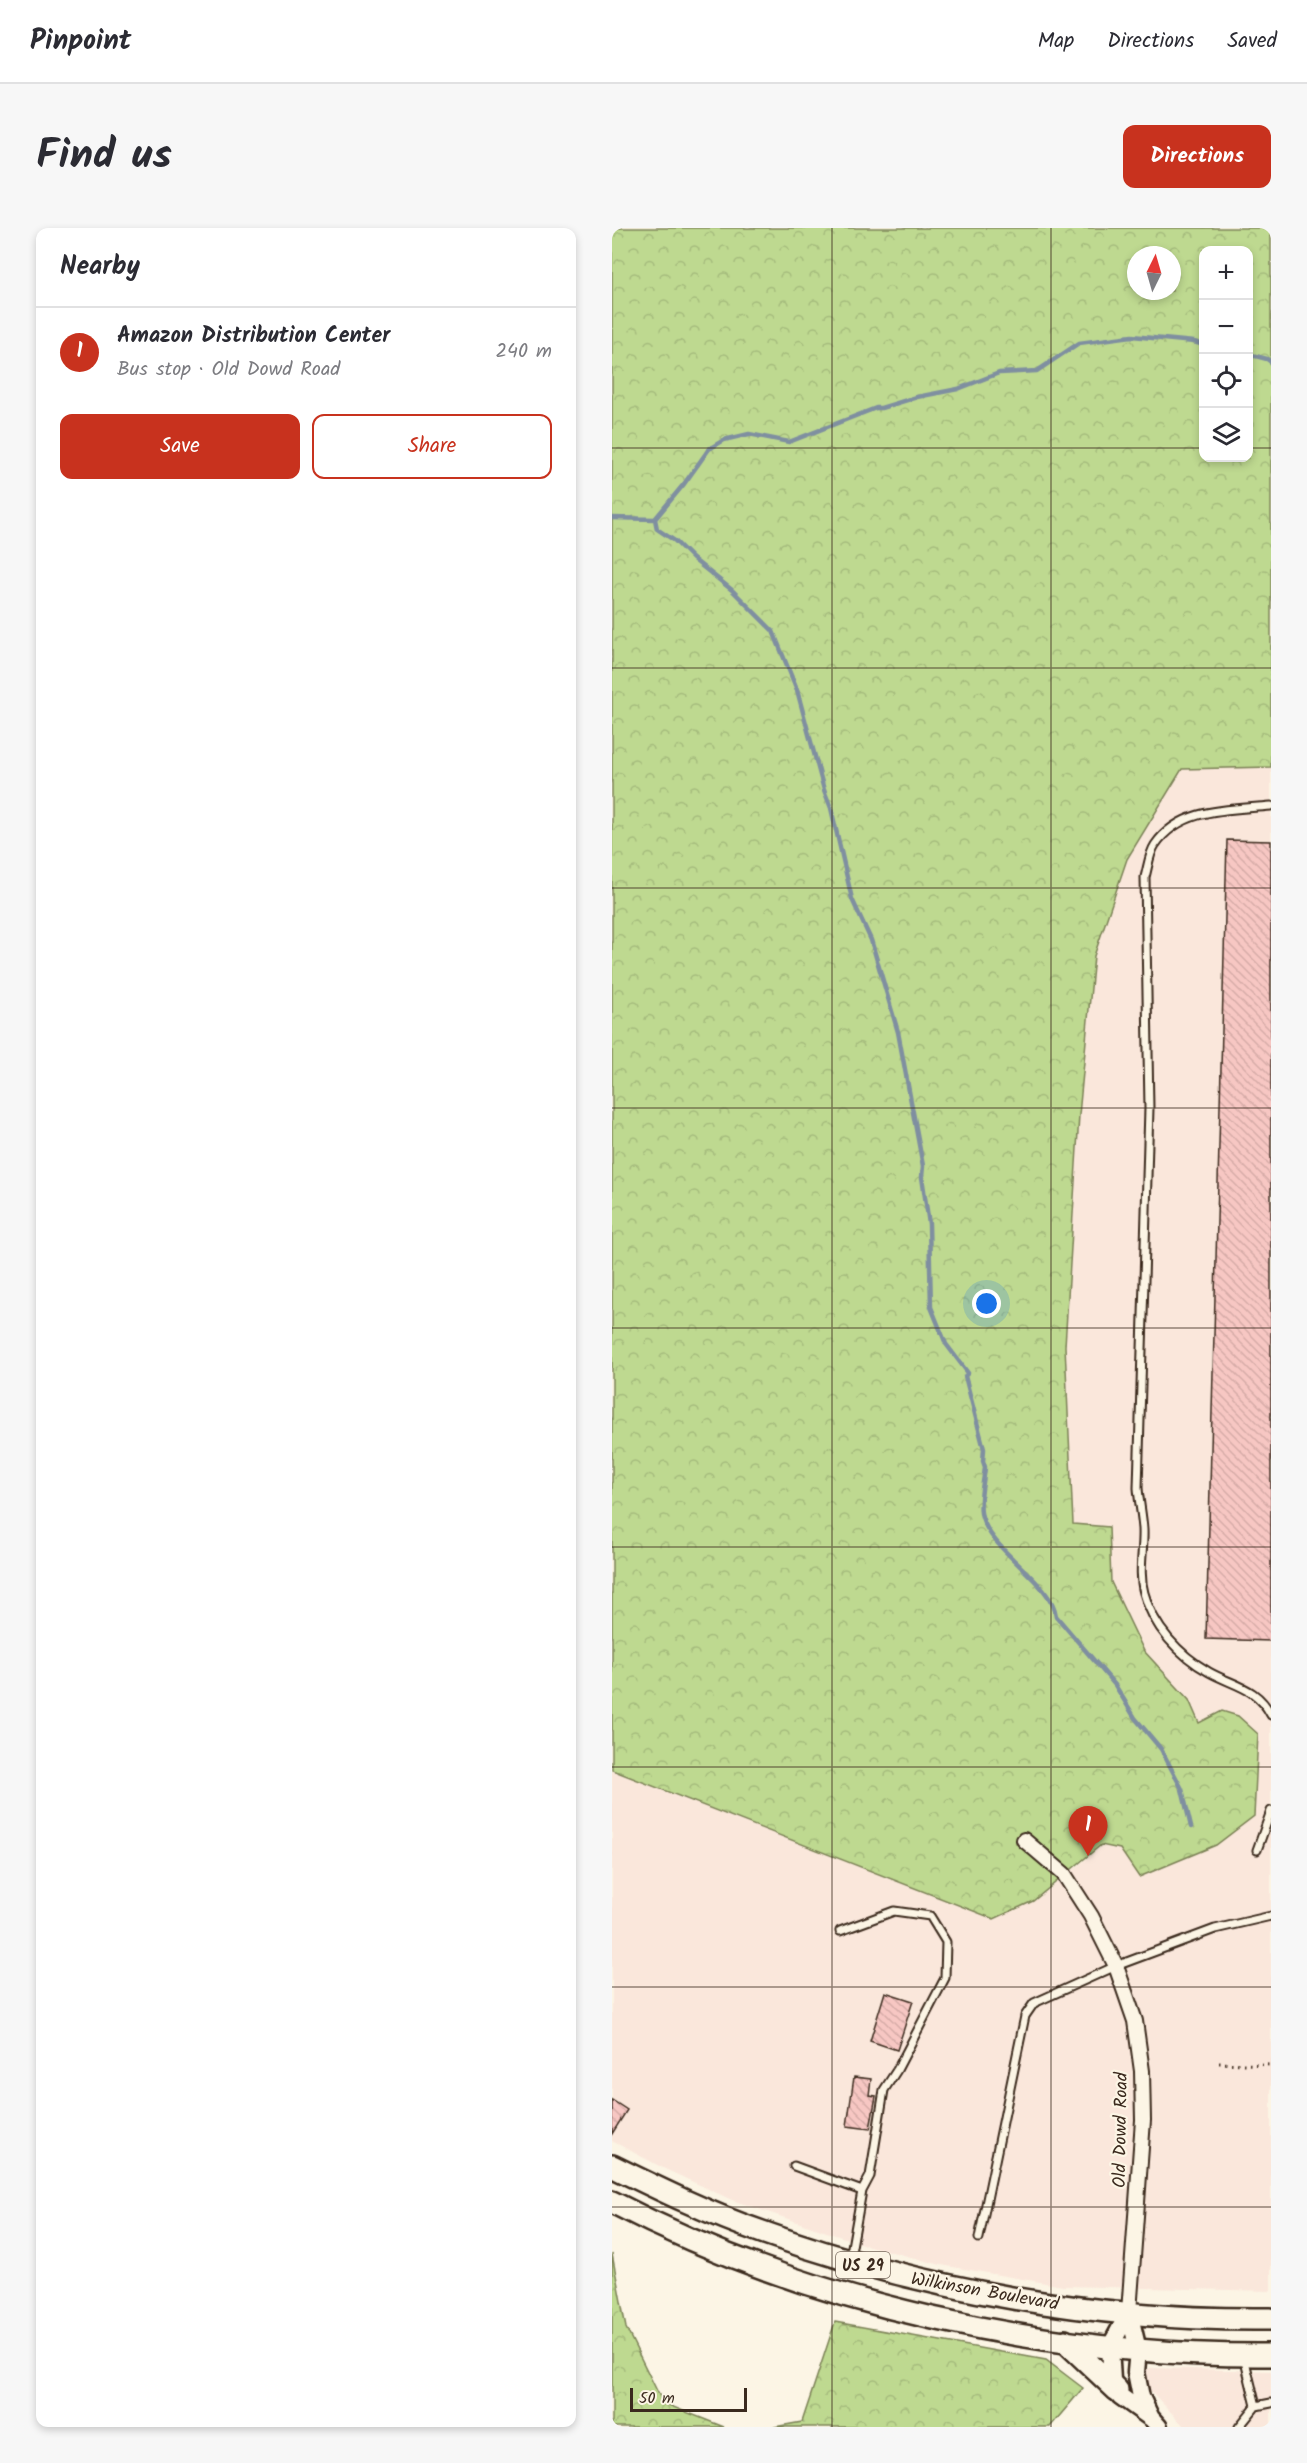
<!DOCTYPE html>
<meta charset="utf-8">
<style>
:root{--surface:#fff;--page:#f7f7f7;--text:#2b2b33;--muted:#7c7c81;--line:#e1e1e2;--accent:#c8321e}
body{margin:0;font-family:Kalam,sans-serif;background:var(--page);color:var(--text)}
.controls{position:absolute;right:18px;top:18px;display:grid;overflow:hidden;border-radius:12px;box-shadow:0 3px 9px #0003}
.controls button{width:54px;height:54px;display:grid;place-items:center;padding:0;border:0;border-bottom:2px solid var(--line);background:var(--surface);color:var(--text);font:30px sans-serif}
.compass{position:absolute;left:515px;top:18px;width:54px;height:54px;border-radius:50%;background:var(--surface);box-shadow:0 3px 9px #0003;rotate:5deg}
.scale{position:absolute;left:18px;bottom:15px;width:117px;box-sizing:border-box;padding-left:6px;border:3px solid #3b2a1e;border-top:0;font-size:16px;line-height:21px;white-space:nowrap;color:#3b2a1e;-webkit-text-stroke:4px #fcf5e5;paint-order:stroke}
.you{position:absolute;left:375px;top:1076px;width:21px;height:21px;margin:-15px;border:4px solid #fff;border-radius:50%;background:#1a73e8;box-shadow:0 0 0 9px #1a73e833}
.badge{display:grid;place-items:center;width:39px;height:39px;border-radius:50%;background:var(--accent);color:#fff;font-size:20px;font-weight:700}
.pin{position:absolute;translate:-50% -50px;filter:drop-shadow(0 2px 3px #0008)}
.pin::after{content:'';position:absolute;top:32px;width:21px;height:18px;background:inherit;clip-path:polygon(0 0,100% 0,50% 100%)}
.list{margin:0;padding:0;list-style:none}
h2{display:flex;justify-content:space-between;align-items:center;height:78px;margin:0;padding:0 24px;font-size:26px}
h2 small{font-size:20px;font-weight:400;color:var(--muted)}
.list li{display:grid;grid-template-columns:39px 1fr auto;gap:18px;align-items:center;box-sizing:border-box;height:90px;padding:0 24px;border-top:2px solid var(--line)}
.list b{display:block;font-size:22px;white-space:nowrap}
.list p{margin:0;font-size:20px;white-space:nowrap;color:var(--muted)}
.list em{font-size:20px;font-style:normal;color:var(--muted)}
.actions{display:flex;gap:12px;padding:18px 24px}
.actions a{flex:1;padding:14px 0;border:2px solid var(--accent);border-radius:12px;text-align:center;font-size:21px;color:var(--accent)}
.actions .main{background:var(--accent);color:#fff}
.icon{flex:none;width:33px;height:33px;fill:none;stroke:currentColor;stroke-width:2;stroke-linecap:round;stroke-linejoin:round}
.map{position:relative;flex:none;width:659px;height:2199px;overflow:hidden;border-radius:12px}
header{display:flex;align-items:center;gap:36px;box-sizing:border-box;height:84px;padding:0 30px;background:var(--surface);border-bottom:2px solid var(--line)}
header strong{font-size:28px}
nav{display:flex;gap:33px;margin-inline-start:auto;font-size:21px}
.intro{display:flex;align-items:center;justify-content:space-between;box-sizing:border-box;height:144px;padding:0 36px}
h1{margin:0;font-size:42px}
.button{padding:15px 27px;border-radius:12px;background:var(--accent);color:#fff;font-size:21px;font-weight:700}
main{display:flex;gap:36px;padding:0 36px}
aside{flex:1;background:var(--surface);border-radius:12px;box-shadow:0 3px 9px #0003}
.map>svg:first-child{display:block}
.built{fill:#fae7db}
.forest{fill:url(#forest-crowns);stroke:#7c8257;stroke-width:1.5;fill-rule:evenodd}
.lines{fill:none;stroke-linecap:round;stroke-linejoin:round}
.stream{stroke:#7f8fa0;stroke-width:4.5}
.building{fill:url(#building-back-hatch);stroke:#3b2a1e;stroke-width:1.5}
.service-casing{stroke:#3b2a1e;stroke-width:11}
.minor-casing{stroke:#3b2a1e;stroke-width:18}
.tertiary-casing{stroke:#3b2a1e;stroke-width:21}
.primary-casing{stroke:#3b2a1e;stroke-width:26}
.path{stroke:#3b2a1e;stroke-width:3;stroke-dasharray:1.5 4.5;stroke-linecap:butt}
.service{stroke:#fcf5e5;stroke-width:7}
.minor{stroke:#fcf5e5;stroke-width:14}
.tertiary{stroke:#fcf5e5;stroke-width:16}
.primary{stroke:#fcf5e5;stroke-width:21}
.grid{fill:none;stroke:#3b2a1e;stroke-width:1.5;stroke-opacity:0.55}
.labels{text-anchor:middle;stroke-width:4.5;stroke-linejoin:round;paint-order:stroke}
.shield{fill:#fcf5e5;stroke:#75675a;stroke-width:1.5}
.shield-label{font-size:16px;font-weight:bold;fill:#3b2a1e}
.street-label{font-size:18px;fill:#3b2a1e;stroke:#fcf5e5}
</style>
<header>
<strong>Pinpoint</strong>
<nav><a>Map</a><a>Directions</a><a>Saved</a></nav>
</header>
<div class="intro"><h1>Find us</h1><a class="button">Directions</a></div>
<main>
<aside>
<h2>Nearby<small></small></h2>
<ul class="list">
<li><span class="badge">1</span><div><b>Amazon Distribution Center</b><p>Bus stop · Old Dowd Road</p></div><em>240 m</em></li>
</ul>
<div class="actions"><a class="main">Save</a><a>Share</a></div>
</aside>
<div class="map">
<svg width="659" height="2199" viewBox="0 0 659 2199">
<defs>
<pattern id="forest-crowns" width="20" height="18" patternUnits="userSpaceOnUse" patternTransform="scale(1.5)"><rect width="20" height="18" fill="#bed990"/><path d="M2 6a3 3 0 1 1 6 0M12 15a3 3 0 1 1 6 0" fill="none" stroke="#a4ba7c"/></pattern>
<pattern id="building-back-hatch" width="6" height="6" patternUnits="userSpaceOnUse" patternTransform="scale(1.5)"><rect width="6" height="6" fill="#f7c7c3"/><path d="M-1 5l2 2M0 0l6 6M5-1l2 2" fill="none" stroke="#d5aba7"/></pattern>
</defs>
<rect width="100%" height="100%" fill="#fcf5e5"/>
<filter id="ink" filterUnits="userSpaceOnUse"><feTurbulence type="fractalNoise" baseFrequency=".0167" numOctaves="2"/><feDisplacementMap in="SourceGraphic" scale="12" xChannelSelector="R" yChannelSelector="G"/><feConvolveMatrix kernelMatrix="1 2 1 2 8 2 1 2 1" color-interpolation-filters="sRGB"/></filter>
<g filter="url(#ink)">
<path class="built" d="M 0,357 L 659,487 L 659,2063 L 451,2058 L 329,2037 L 250,2016 L 120,1972 L 53,1941 L 0,1913 L 0,1542 L 382,1691 L 421,1673 L 467,1637 L 546,1568 Z
M 538,2140 L 659,2143 L 659,2199 L 573,2199 L 535,2159 L 532,2149 L 534,2142 Z"/>
<path class="forest" d="M 0,0 L 659,0 L 659,539 L 570,541 L 515,631 L 482,728 L 467,887 L 453,1118 L 461,1296 L 497,1299 L 499,1354 L 532,1423 L 577,1472 L 587,1495 L 610,1483 L 626,1488 L 646,1506 L 642,1588 L 604,1617 L 527,1649 L 508,1621 L 489,1617 L 421,1673 L 382,1691 L 0,1542 ZM 592,22 L 636,22 L 636,230 L 592,230 ZM 524,27 L 560,27 L 560,63 L 524,63 Z
M 0,2026 L 14,2100 L 51,2175 L 112,2199 L 0,2199 Z
M 223,2094 L 434,2132 L 471,2160 L 438,2199 L 162,2199 L 190,2194 Z"/>
<g class="lines">
<path class="stream" d="M 636,126 L 655,131 L 659,134
M 0,290 L 43,291
M 43,291 L 45,301 L 63,313 L 81,331 L 120,362 L 161,403 L 185,462 L 212,562 L 219,580 L 240,671 L 259,712 L 286,804 L 311,938 L 310,949 L 317,996 L 319,1079 L 334,1116 L 356,1145 L 353,1148 L 372,1221 L 371,1233 L 373,1239 C 372,1252 367,1272 369,1285 C 377,1324 440,1353 444,1388 L 503,1457 L 523,1490 L 549,1521 L 570,1561 L 579,1599
M 43,291 L 72,256 L 97,221 L 112,212 L 137,206 L 177,214 L 264,180 L 269,180 L 305,169 L 346,161 L 387,145 L 425,143 L 467,115 L 520,108 L 582,114 L 592,117"/>
</g>
<path class="building" d="M 615,612 L 659,613 L 659,1413 L 594,1411 Z
M 273,1764 L 301,1773 L 285,1822 L 258,1813 Z
M 242,1849 L 259,1851 L 257,1867 L 264,1868 L 258,1901 L 235,1898 Z
M 0,1872 L 15,1882 L 0,1906 Z"/>
<g class="lines">
<defs>
<path id="service" d="M 659,578 C 618,582 569,579 543,617 C 537,626 536,639 533,649 L 537,880 L 526,1260 C 527,1273 530,1287 531,1301 C 532,1322 526,1344 532,1365 C 541,1399 567,1427 597,1444 C 622,1458 645,1459 659,1487
M 645,1622 L 659,1583
M 228,1703 L 282,1683 L 318,1688 L 334,1714 L 333,1750 L 285,1842 L 272,1862 L 258,1948 L 250,1963
M 182,1938 L 250,1963 L 238,2030
M 367,2010 L 413,1788 L 422,1775 L 504,1738 L 603,1701 L 659,1688
M 644,2178 L 659,2175
M 627,2199 L 644,2178 L 632,2129"/>
<path id="minor" d="M 412,1612 L 452,1646 L 479,1688 L 504,1738 L 523,1793 L 530,1843 L 531,1892 L 517,2084"/>
<path id="tertiary" d="M 517,2084 L 498,2119 L 500,2152 L 508,2168 L 540,2191 L 547,2199
M 517,2084 L 526,2122 L 524,2144 L 529,2169 L 538,2188"/>
<path id="primary" d="M 0,1938 C 49,1962 98,1986 150,2004 C 312,2062 486,2093 659,2091
M 0,1974 C 198,2077 436,2129 659,2127
M 453,2113 L 505,2162"/>
</defs>
<use href="#service" class="service-casing"/>
<use href="#minor" class="minor-casing"/>
<use href="#tertiary" class="tertiary-casing"/>
<use href="#primary" class="primary-casing"/>
<path class="path" d="M 607,1835 L 659,1837"/>
<use href="#service" class="service"/>
<use href="#minor" class="minor"/>
<use href="#tertiary" class="tertiary"/>
<use href="#primary" class="primary"/>
</g>
</g>
<path class="grid" d="M 220,0 L 220,2199M 439,0 L 439,2199M 0,220 L 592,220M 636,220 L 659,220M 0,440 L 659,440M 0,660 L 659,660M 0,880 L 659,880M 0,1100 L 659,1100M 0,1319 L 659,1319M 0,1539 L 659,1539M 0,1759 L 659,1759M 0,1979 L 659,1979"/>
<g class="labels">
<rect class="shield" x="224" y="2024" width="54" height="26" rx="4.5"/>
<g class="shield-label">
<text x="251" y="2043">US 29</text>
</g>
<g class="street-label">
<text transform="translate(508 1902) rotate(-89)" y="6">Old Dowd Road</text>
<text transform="translate(373 2063) rotate(10)" y="6">Wilkinson Boulevard</text>
</g>
</g>
</svg>
<div class="controls">
<button>+</button>
<button>−</button>
<button><svg class="icon" aria-label="locate" viewBox="0 0 24 24"><circle cx="12" cy="12" r="6"/><path d="M12 2v4M12 18v4M2 12h4M18 12h4"/></svg></button>
<button><svg class="icon" aria-label="layers" viewBox="0 0 24 24"><path d="M12 4l9 5-9 5-9-5zM3 14l9 5 9-5"/></svg></button>
</div>
<svg class="compass" viewBox="-18 -18 36 36"><path d="M0-13l5 13h-10z" fill="#e53935"/><path d="M0 13l5-13h-10z" fill="#7c7c81"/></svg>
<div class="scale">50 m</div>
<div class="you"></div>
<div class="pin badge" style="left:476px;top:1628px">1</div>
</div>
</main>
